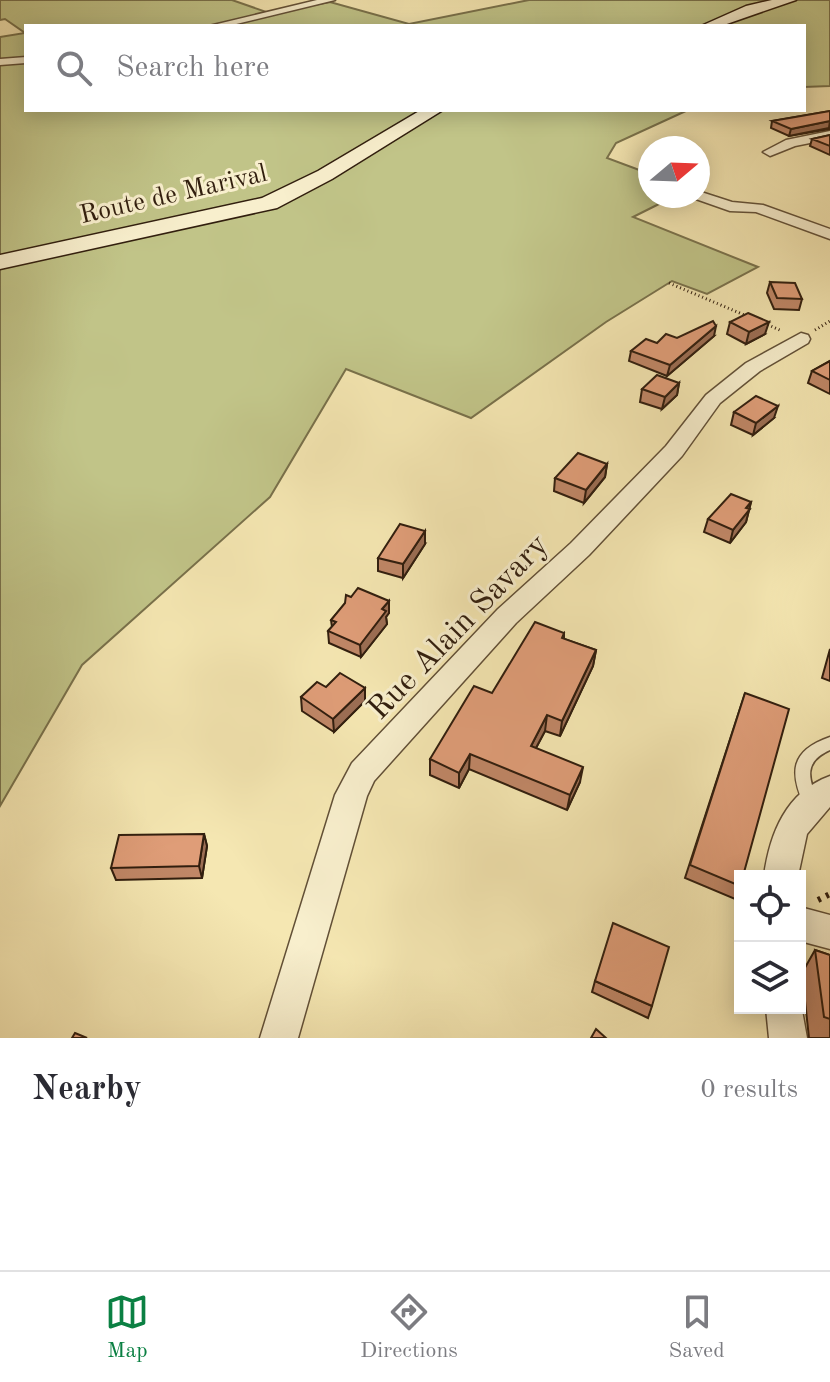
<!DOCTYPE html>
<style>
:root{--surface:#fff;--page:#f7f7f7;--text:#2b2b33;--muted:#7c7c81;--line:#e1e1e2;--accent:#0b8043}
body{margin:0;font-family:"Old Standard TT",serif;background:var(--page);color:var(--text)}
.controls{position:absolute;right:24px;bottom:24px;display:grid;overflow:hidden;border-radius:0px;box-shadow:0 4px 20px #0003}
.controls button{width:72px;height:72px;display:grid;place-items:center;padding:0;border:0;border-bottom:2px solid var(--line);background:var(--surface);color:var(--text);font:40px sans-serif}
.compass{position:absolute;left:638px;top:136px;width:72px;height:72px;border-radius:50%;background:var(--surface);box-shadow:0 4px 20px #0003;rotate:71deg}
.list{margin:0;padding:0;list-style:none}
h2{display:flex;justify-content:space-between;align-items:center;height:104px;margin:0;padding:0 32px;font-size:34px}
h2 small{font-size:26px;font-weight:400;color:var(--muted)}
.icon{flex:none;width:44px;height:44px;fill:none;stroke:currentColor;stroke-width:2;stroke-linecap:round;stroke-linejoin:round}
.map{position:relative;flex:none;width:830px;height:1038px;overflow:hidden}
.search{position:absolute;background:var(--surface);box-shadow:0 4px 20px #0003;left:24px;right:24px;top:24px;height:88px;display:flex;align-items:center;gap:20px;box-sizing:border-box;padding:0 28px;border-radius:0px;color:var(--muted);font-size:30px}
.sheet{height:232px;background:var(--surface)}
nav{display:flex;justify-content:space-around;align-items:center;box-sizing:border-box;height:112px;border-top:2px solid var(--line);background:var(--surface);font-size:22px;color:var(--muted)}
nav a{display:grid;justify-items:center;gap:4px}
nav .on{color:var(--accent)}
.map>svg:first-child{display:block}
.green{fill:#c1c488;stroke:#79714b;stroke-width:2}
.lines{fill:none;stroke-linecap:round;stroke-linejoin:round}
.service-casing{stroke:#625037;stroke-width:3}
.minor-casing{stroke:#625037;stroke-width:3}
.secondary-casing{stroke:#311e0e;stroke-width:3}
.path-far1{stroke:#311e0e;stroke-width:3;stroke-dasharray:1 3;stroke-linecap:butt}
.path{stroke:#311e0e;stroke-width:6;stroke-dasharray:3 6;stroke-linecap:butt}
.service{fill:#f8efcd;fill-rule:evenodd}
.minor{fill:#f8efcd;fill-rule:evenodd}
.secondary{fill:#f8efcd;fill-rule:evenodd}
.wall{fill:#c08767;stroke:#311e0e;stroke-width:2}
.shaded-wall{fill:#9c6e54;stroke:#311e0e;stroke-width:2}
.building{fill:#df9d78;stroke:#311e0e;stroke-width:2}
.labels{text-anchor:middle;stroke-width:6;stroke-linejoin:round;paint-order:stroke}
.far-street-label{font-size:26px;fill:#311e0e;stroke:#f8efcd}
.street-label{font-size:32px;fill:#311e0e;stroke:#f8efcd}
</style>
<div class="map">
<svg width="830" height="1038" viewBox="0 0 830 1038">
<rect width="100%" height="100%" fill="#f5e7b2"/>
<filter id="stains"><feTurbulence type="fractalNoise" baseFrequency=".0025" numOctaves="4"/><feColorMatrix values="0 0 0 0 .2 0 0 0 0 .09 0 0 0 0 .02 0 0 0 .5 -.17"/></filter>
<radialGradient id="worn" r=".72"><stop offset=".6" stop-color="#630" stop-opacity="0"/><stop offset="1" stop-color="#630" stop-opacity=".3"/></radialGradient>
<path class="green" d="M 0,0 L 232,0 L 269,13 L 330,2 L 409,24 L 529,0 L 830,0 L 830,86 L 804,87 L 804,26 L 26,26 L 26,110 L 688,110 L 616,143 L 607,158 L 650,174 L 650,196 L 675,196 L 633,217 L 758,267 L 707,294 L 672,281 L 606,322 L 471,418 L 346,369 L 270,497 L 82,665 L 0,806 L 0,37 L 25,33 L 5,19 L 0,20 Z"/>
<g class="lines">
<defs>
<path id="service" d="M 830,737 L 830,750 C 803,762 808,779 819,802 L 817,807 L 811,809 L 805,807 C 789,772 790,751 830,737 Z"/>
<path id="minor" d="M 317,0 L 335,0 L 228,26 L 209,26 Z
M 26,57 L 26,63 L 0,65 L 0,59 Z
M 830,131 L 830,139 L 795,146 L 770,156 L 763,152 L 786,140 Z
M 698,191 L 732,202 L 763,205 L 830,229 L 830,239 L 756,212 L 730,211 L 693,198 L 691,196 L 698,196 Z
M 801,333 L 808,335 L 810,339 L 808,343 L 760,371 L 720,403 L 682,456 L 589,555 L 516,623 L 374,781 L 367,796 L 298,1038 L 260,1038 L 335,795 L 352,763 L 498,609 L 571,543 L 666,446 L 706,395 L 746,363 Z
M 830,776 L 830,807 L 807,834 L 798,876 L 764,876 C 770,833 786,792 830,776 Z
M 800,907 L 830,915 L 830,949 L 800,941 Z
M 800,999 L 807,1038 L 769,1038 L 766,1008 L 800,1008 Z"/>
<path id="secondary" d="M 772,0 L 796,0 L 721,26 L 701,26 L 746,6 Z
M 421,110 L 443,110 L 332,179 L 277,208 L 0,269 L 0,255 L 262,198 L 318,171 Z"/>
</defs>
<use href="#service" class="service-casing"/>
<use href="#minor" class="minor-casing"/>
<use href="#secondary" class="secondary-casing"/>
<path class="path-far1" d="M 669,283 L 749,317
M 764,323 L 782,331
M 815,330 L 830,321"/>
<path class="path" d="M 818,900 L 830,894"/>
<use href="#service" class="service"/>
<use href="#minor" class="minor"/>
<use href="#secondary" class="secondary"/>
</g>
<path class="wall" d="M 830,111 L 830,129 L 789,136 L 771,128 L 772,121 Z
M 830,135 L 830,155 L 810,146 L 812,139 Z
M 770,282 L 802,299 L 799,310 L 774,309 L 767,293 Z
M 730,322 L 765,334 L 746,344 L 727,334 Z
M 714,336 L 667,376 L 629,361 L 631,351 L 657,343 L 677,338 Z
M 830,361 L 830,394 L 808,383 L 812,371 Z
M 679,383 L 677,395 L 662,409 L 640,402 L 642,389 Z
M 734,412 L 774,418 L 753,435 L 731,425 Z
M 607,464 L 605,477 L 584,503 L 554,491 L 555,478 Z
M 751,502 L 746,522 L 730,543 L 704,532 L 708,519 Z
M 425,544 L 403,578 L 378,571 L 378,558 Z
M 351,597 L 389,601 L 389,613 L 386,617 L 387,624 L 361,657 L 329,643 L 328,631 L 332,627 L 331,620 Z
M 564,633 L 564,639 L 596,650 L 593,666 L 560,736 L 545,731 L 536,748 L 580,782 L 567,810 L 469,769 L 459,788 L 430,775 L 430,759 Z
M 830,649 L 830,681 L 822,678 Z
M 326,687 L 365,701 L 334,732 L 302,711 L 301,697 Z
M 745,693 L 740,886 L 735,899 L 685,878 Z
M 204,834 L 207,846 L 202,878 L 116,880 L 111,868 Z
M 815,950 L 830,955 L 830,1038 L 809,1038 L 802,973 Z
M 595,981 L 652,1006 L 648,1018 L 592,992 Z"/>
<path class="shaded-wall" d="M 830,121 L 829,128 L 789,136 L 791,129 Z
M 769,322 L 765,334 L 746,344 L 749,332 Z
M 716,326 L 714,336 L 667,376 L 670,365 Z
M 679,383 L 677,395 L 662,409 L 665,397 Z
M 778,406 L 774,418 L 753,435 L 756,423 Z
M 607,464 L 605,477 L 584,503 L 586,490 Z
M 751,502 L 746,522 L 730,543 L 733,530 L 746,508 Z
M 425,531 L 425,544 L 403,578 L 403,564 Z
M 389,601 L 389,613 L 386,617 L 387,624 L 361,657 L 360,645 L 382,609 Z
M 596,650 L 593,666 L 560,736 L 562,721 Z
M 365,688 L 365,701 L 334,732 L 333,719 Z
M 547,715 L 545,731 L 529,761 L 531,746 Z
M 470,754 L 469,769 L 459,788 L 459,773 Z
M 583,767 L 580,782 L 567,810 L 570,795 Z
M 204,834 L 207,846 L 202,878 L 199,866 Z"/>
<path class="building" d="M 830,111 L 830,121 L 791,129 L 772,121 Z
M 830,135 L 830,146 L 812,139 Z
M 770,282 L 795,283 L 802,299 L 777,298 Z
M 748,313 L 769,322 L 749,332 L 730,322 Z
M 713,321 L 716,326 L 670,365 L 631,351 L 646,339 L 657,343 L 666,334 L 677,338 Z
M 830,361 L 830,380 L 812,371 Z
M 657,375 L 679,383 L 665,397 L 642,389 Z
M 756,396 L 778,406 L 756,423 L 734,412 Z
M 578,453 L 607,464 L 586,490 L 555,478 Z
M 731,494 L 751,502 L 746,508 L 750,509 L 733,530 L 708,519 Z
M 400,524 L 425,531 L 403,564 L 378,558 Z
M 358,588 L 389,601 L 382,609 L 386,611 L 360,645 L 328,631 L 336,622 L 331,620 L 345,603 L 346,595 L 351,597 Z
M 535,622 L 564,633 L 562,638 L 596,650 L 562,721 L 547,715 L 531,746 L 583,767 L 570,795 L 470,754 L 459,773 L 430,759 L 474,686 L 492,693 Z
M 340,673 L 365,688 L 333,719 L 301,697 L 317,682 L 326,687 Z
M 745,693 L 789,709 L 743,876 L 740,876 L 740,886 L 690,865 Z
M 204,834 L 199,866 L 111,868 L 119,835 Z
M 613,923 L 669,947 L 652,1006 L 595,981 Z
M 815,950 L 830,955 L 830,1019 L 824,1017 Z
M 596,1029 L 606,1038 L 591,1038 Z
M 75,1033 L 87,1038 L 72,1038 Z"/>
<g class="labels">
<g class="far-street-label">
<text transform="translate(173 193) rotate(-13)" y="9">Route de Marival</text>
</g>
<g class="street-label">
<text transform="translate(457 626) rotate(-46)" y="11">Rue Alain Savary</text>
</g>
</g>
<rect width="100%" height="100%" filter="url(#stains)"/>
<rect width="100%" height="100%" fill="url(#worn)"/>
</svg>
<div class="controls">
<button><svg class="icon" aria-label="locate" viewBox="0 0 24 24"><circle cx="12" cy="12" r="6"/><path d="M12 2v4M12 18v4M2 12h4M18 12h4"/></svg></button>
<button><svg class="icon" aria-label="layers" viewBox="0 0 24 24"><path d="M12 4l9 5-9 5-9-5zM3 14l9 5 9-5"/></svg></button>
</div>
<svg class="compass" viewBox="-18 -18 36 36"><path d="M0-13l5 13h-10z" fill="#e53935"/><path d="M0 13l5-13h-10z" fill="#7c7c81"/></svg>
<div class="search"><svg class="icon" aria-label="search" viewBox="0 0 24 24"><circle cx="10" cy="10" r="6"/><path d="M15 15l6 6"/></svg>Search here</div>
</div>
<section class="sheet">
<h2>Nearby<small>0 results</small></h2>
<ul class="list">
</ul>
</section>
<nav>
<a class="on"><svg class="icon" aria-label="map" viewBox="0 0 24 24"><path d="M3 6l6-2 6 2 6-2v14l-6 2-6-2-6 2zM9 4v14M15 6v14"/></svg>Map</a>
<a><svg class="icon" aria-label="directions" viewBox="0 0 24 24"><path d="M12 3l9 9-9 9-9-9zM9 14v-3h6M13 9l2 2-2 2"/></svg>Directions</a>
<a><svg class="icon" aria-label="saved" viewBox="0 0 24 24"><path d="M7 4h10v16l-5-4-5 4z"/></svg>Saved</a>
</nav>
